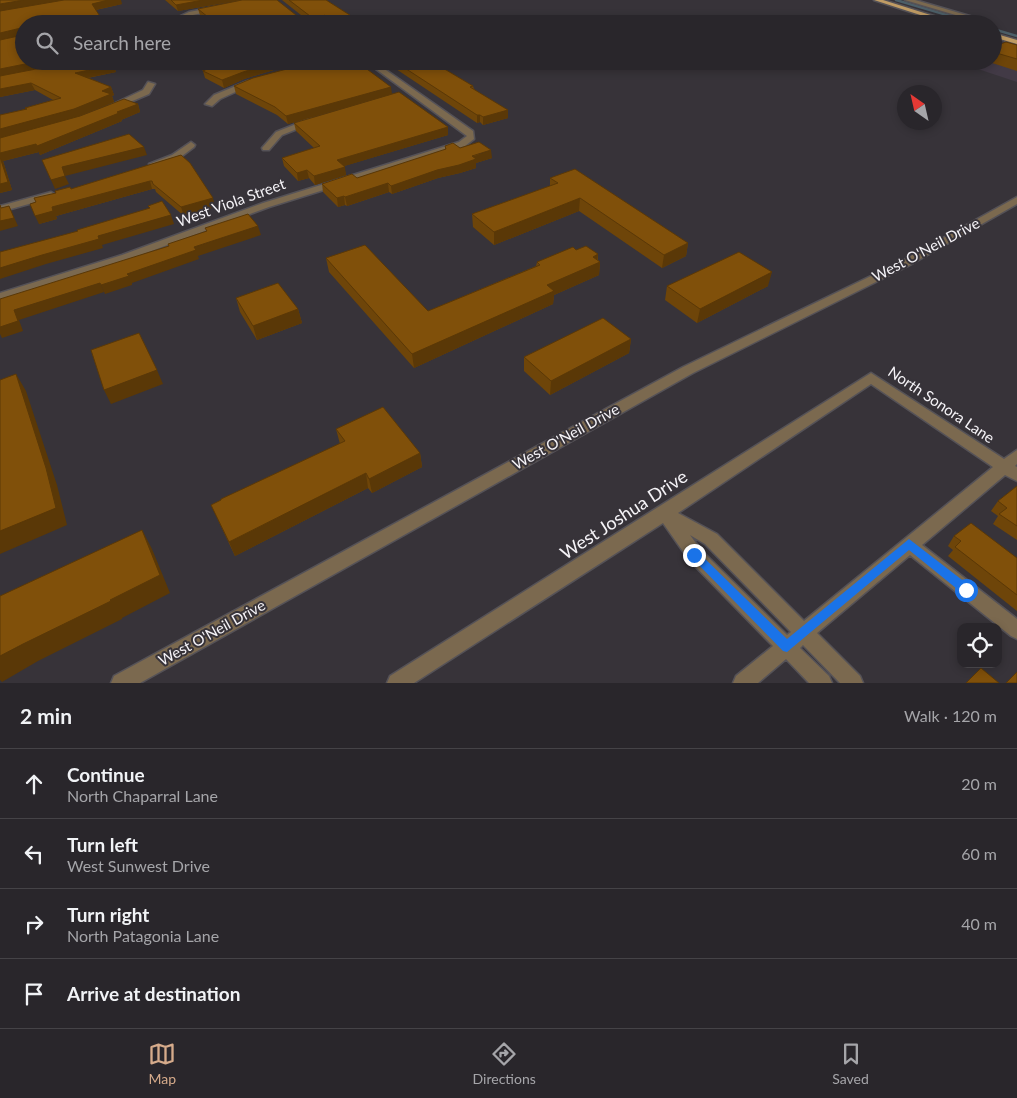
<!DOCTYPE html>
<meta charset="utf-8">
<style>
:root{--surface:#29262b;--page:#353237;--text:#f1f3f6;--muted:#a5a5a9;--line:#454347;--accent:#d6ab8b}
body{margin:0;font-family:Lato,sans-serif;background:var(--page);color:var(--text)}
.controls{position:absolute;right:15px;bottom:15px;display:grid;overflow:hidden;border-radius:10px;box-shadow:0 2px 8px #0003}
.controls button{width:45px;height:45px;display:grid;place-items:center;padding:0;border:0;border-bottom:1px solid var(--line);background:var(--surface);color:var(--text);font:25px sans-serif}
.compass{position:absolute;left:897px;top:85px;width:45px;height:45px;border-radius:50%;background:var(--surface);box-shadow:0 2px 8px #0003;rotate:326deg}
.stop{position:absolute;width:15px;height:15px;margin:-11px;border:4px solid #1a73e8;border-radius:50%;background:#fff}
.stop.end{background:#1a73e8;border-color:#fff;box-shadow:0 1px 5px #0008}
.list{margin:0;padding:0;list-style:none}
h2{display:flex;justify-content:space-between;align-items:center;height:65px;margin:0;padding:0 20px;font-size:21px}
h2 small{font-size:16px;font-weight:400;color:var(--muted)}
.list li{display:grid;grid-template-columns:32px 1fr auto;gap:15px;align-items:center;box-sizing:border-box;height:70px;padding:0 20px;border-top:1px solid var(--line)}
.list b{display:block;font-size:19px;white-space:nowrap}
.list p{margin:0;font-size:16px;white-space:nowrap;color:var(--muted)}
.list em{font-size:16px;font-style:normal;color:var(--muted)}
.icon{flex:none;width:28px;height:28px;fill:none;stroke:currentColor;stroke-width:2;stroke-linecap:round;stroke-linejoin:round}
.map{position:relative;flex:none;width:1017px;height:683px;overflow:hidden}
.search{position:absolute;background:var(--surface);box-shadow:0 2px 8px #0003;left:15px;right:15px;top:15px;height:55px;display:flex;align-items:center;gap:12px;box-sizing:border-box;padding:0 18px;border-radius:28px;color:var(--muted);font-size:19px}
.sheet{height:345px;background:var(--surface)}
nav{display:flex;justify-content:space-around;align-items:center;box-sizing:border-box;height:70px;border-top:1px solid var(--line);background:var(--surface);font-size:14px;color:var(--muted)}
nav a{display:grid;justify-items:center;gap:2px}
nav .on{color:var(--accent)}
.map>svg:first-child{display:block}
.built{fill:#423a46}
.lines{fill:none;stroke-linecap:round;stroke-linejoin:round}
.stream{stroke:#4c5f68;stroke-width:2.5}
.minor-casing{stroke:#555257;stroke-width:3}
.tertiary-casing{stroke:#555257;stroke-width:3}
.primary-casing{stroke:#555257;stroke-width:3}
.minor{fill:#7b694f;fill-rule:evenodd}
.tertiary{fill:#7b694f;fill-rule:evenodd}
.primary{fill:#c09c64;fill-rule:evenodd}
.wall{fill:#6e4509}
.shaded-wall{fill:#5a3807}
.building{fill:#80500a;stroke:#5a3807}
.route{fill:#1a73e8}
.labels{text-anchor:middle;stroke-width:4;stroke-linejoin:round;paint-order:stroke}
.street-label{font-size:15px;fill:#f5f3f7;stroke:#373339}
.near-street-label{font-size:18px;fill:#f5f3f7;stroke:#373339}
</style>
<div class="map">
<svg width="1017" height="683" viewBox="0 0 1017 683">
<rect width="100%" height="100%" fill="#373339"/>
<path class="built" d="M 993,39 L 1017,46 L 1017,82 L 954,61 L 993,61 Z"/>
<g class="lines">
<path class="stream" d="M 896,0 L 964,20
M 993,29 L 1017,36"/>
<defs>
<path id="minor" d="M 905,0 L 915,0 L 973,17 L 977,21 L 975,24 L 969,24 L 971,21 L 969,19 Z
M 215,7 L 217,10 L 193,15 L 177,21 L 174,19 L 189,12 Z
M 112,19 L 115,21 L 112,24 L 105,24 Z
M 365,61 L 373,61 L 473,131 L 474,139 L 465,146 L 269,207 L 130,259 L 0,301 L 0,293 L 122,255 L 263,203 L 459,142 L 467,136 Z
M 248,81 L 255,83 L 220,99 L 212,106 L 205,104 L 214,95 Z
M 148,82 L 155,84 L 149,94 L 116,108 L 109,106 L 143,90 Z
M 309,119 L 312,119 L 312,123 L 282,135 L 269,150 L 263,150 L 262,148 L 276,132 Z
M 191,142 L 195,145 L 194,147 L 178,159 L 154,167 L 149,164 L 172,155 Z
M 51,192 L 56,195 L 54,197 L 0,212 L 0,206 Z
M 871,373 L 1004,459 L 1017,450 L 1017,464 L 1015,466 L 1017,467 L 1017,481 L 1005,475 L 922,545 L 1017,619 L 1017,639 L 1011,636 L 910,555 L 817,633 L 860,676 L 863,683 L 840,683 L 803,645 L 800,648 L 829,676 L 832,683 L 809,683 L 786,659 L 758,683 L 733,683 L 736,676 L 773,646 L 689,560 L 663,523 L 414,683 L 387,683 L 390,676 ZM 871,384 L 993,467 L 804,621 L 717,534 L 678,513 ZM 690,535 L 705,544 L 791,632 L 787,635 L 701,550 Z"/>
<path id="tertiary" d="M 1017,197 L 1017,204 L 908,266 L 693,373 L 140,683 L 111,683 L 114,676 L 683,367 L 900,262 Z"/>
<path id="primary" d="M 874,0 L 883,0 L 959,24 L 948,24 Z
M 993,33 L 1017,40 L 1017,44 L 993,37 Z"/>
</defs>
<use href="#minor" class="minor-casing"/>
<use href="#tertiary" class="tertiary-casing"/>
<use href="#primary" class="primary-casing"/>
<use href="#minor" class="minor"/>
<use href="#tertiary" class="tertiary"/>
<use href="#primary" class="primary"/>
</g>
<path class="wall" d="M 165,0 L 241,0 L 178,11 Z
M 282,0 L 326,0 L 364,24 L 328,24 L 325,22 L 323,24 L 198,24 L 208,22 L 200,15 L 198,9 L 301,19 L 306,19 Z
M 122,4 L 96,10 L 24,61 L 113,65 L 116,72 L 88,78 L 111,87 L 114,95 L 112,96 L 114,102 L 77,117 L 12,135 L 138,104 L 140,112 L 121,120 L 122,121 L 40,155 L 39,152 L 3,161 L 12,190 L 0,193 L 0,115 L 26,109 L 25,108 L 53,100 L 35,90 L 0,97 L 0,11 Z
M 1017,45 L 1017,71 L 986,61 L 993,61 L 993,47 Z
M 194,61 L 314,61 L 277,69 L 244,79 L 224,88 L 205,78 L 203,71 Z
M 384,61 L 431,61 L 473,86 L 474,89 L 508,118 L 483,125 L 480,122 L 477,123 Z
M 234,86 L 392,94 L 288,124 L 277,115 L 236,94 Z
M 294,123 L 448,127 L 448,135 L 344,166 L 346,175 L 315,185 L 309,178 L 298,181 L 284,166 L 282,158 L 314,148 L 296,131 Z
M 445,146 L 460,148 L 492,158 L 476,163 L 476,168 L 460,173 L 438,178 L 392,194 L 389,192 L 347,206 L 345,205 L 338,207 L 323,192 L 322,184 L 357,178 L 445,150 Z
M 181,155 L 215,207 L 184,216 L 156,192 L 155,189 L 152,189 L 56,216 L 57,219 L 39,224 L 36,202 L 71,189 Z
M 550,178 L 688,243 L 686,256 L 662,268 L 579,211 L 494,245 L 473,227 L 472,214 L 550,186 Z
M 576,250 L 598,254 L 598,260 L 600,262 L 599,275 L 554,295 L 553,304 L 414,368 L 329,272 L 326,258 L 428,311 L 536,266 L 537,262 Z
M 667,286 L 768,286 L 697,323 L 665,300 Z
M 236,298 L 298,309 L 302,323 L 257,340 L 240,312 Z
M 631,339 L 629,353 L 550,395 L 524,371 L 524,357 Z
M 336,429 L 420,453 L 422,467 L 372,493 L 368,488 L 235,556 L 211,505 L 340,444 Z
M 1017,486 L 1017,540 L 993,524 L 998,516 L 991,511 L 998,501 Z
M 954,536 L 1017,558 L 1017,611 L 948,556 L 953,550 L 948,546 Z"/>
<path class="shaded-wall" d="M 24,0 L 66,0 L 0,11 L 0,4 Z
M 108,0 L 121,0 L 122,4 L 95,10 L 92,4 Z
M 203,0 L 241,0 L 178,11 L 176,5 Z
M 324,15 L 325,22 L 323,24 L 317,24 Z
M 21,28 L 24,35 L 0,40 L 0,33 Z
M 40,61 L 81,61 L 0,77 L 0,69 Z
M 279,61 L 314,61 L 277,69 L 244,79 L 224,88 L 222,80 L 243,72 Z
M 113,65 L 116,72 L 77,80 L 75,73 Z
M 31,83 L 35,90 L 0,97 L 0,89 Z
M 111,87 L 114,95 L 112,96 L 114,102 L 77,117 L 0,138 L 0,129 Z
M 391,87 L 392,94 L 288,124 L 286,116 Z
M 138,104 L 140,112 L 121,120 L 122,121 L 40,155 L 39,152 L 3,161 L 12,190 L 0,193 L 0,153 L 117,112 Z
M 508,110 L 508,118 L 483,125 L 483,117 Z
M 477,115 L 480,115 L 480,122 L 477,123 Z
M 448,127 L 448,135 L 338,168 L 337,160 Z
M 144,147 L 147,155 L 65,176 L 62,167 Z
M 491,150 L 492,158 L 476,163 L 476,168 L 460,173 L 438,178 L 392,194 L 391,186 Z
M 345,167 L 346,175 L 315,185 L 314,176 Z
M 307,170 L 309,178 L 298,181 L 297,173 Z
M 65,176 L 69,184 L 55,189 L 51,180 Z
M 150,181 L 152,189 L 56,216 L 57,219 L 39,224 L 35,216 L 52,207 Z
M 388,183 L 389,192 L 347,206 L 345,197 Z
M 344,196 L 345,205 L 338,207 L 337,198 Z
M 213,198 L 215,207 L 184,216 L 181,207 Z
M 580,198 L 579,211 L 494,245 L 494,232 Z
M 9,206 L 18,226 L 0,231 L 0,221 Z
M 171,215 L 174,224 L 102,245 L 103,248 L 46,264 L 0,279 L 0,268 L 98,236 Z
M 258,226 L 261,235 L 198,256 L 199,259 L 132,283 L 132,285 L 105,294 L 101,285 L 194,247 Z
M 688,243 L 686,256 L 662,268 L 664,255 Z
M 598,254 L 597,263 L 600,262 L 599,275 L 554,295 L 553,304 L 414,368 L 412,354 L 547,285 L 593,257 Z
M 772,272 L 768,286 L 697,323 L 700,309 Z
M 100,283 L 104,292 L 19,320 L 23,331 L 2,338 L 0,334 L 0,327 L 14,310 Z
M 298,309 L 302,323 L 257,340 L 253,326 Z
M 631,339 L 629,353 L 550,395 L 551,381 Z
M 157,370 L 163,384 L 111,404 L 104,390 Z
M 16,374 L 26,391 L 57,485 L 67,525 L 0,554 L 0,531 Z
M 420,453 L 422,467 L 372,493 L 369,479 Z
M 366,473 L 368,488 L 235,556 L 229,542 Z
M 142,530 L 152,549 L 170,593 L 122,618 L 122,619 L 38,661 L 2,682 L 0,680 L 0,656 L 23,644 L 110,600 Z"/>
<path class="building" d="M 0,0 L 24,0 L 0,4 Z
M 64,0 L 108,0 L 92,4 L 105,24 L 24,24 L 24,61 L 40,61 L 0,69 L 0,40 L 23,35 L 23,30 L 21,28 L 0,33 L 0,11 Z
M 171,0 L 203,0 L 176,5 Z
M 242,0 L 277,0 L 301,19 L 310,19 L 310,16 L 289,0 L 326,0 L 364,24 L 337,24 L 324,15 L 317,24 L 198,24 L 213,21 L 198,9 Z
M 1006,42 L 1017,45 L 1017,59 L 993,52 L 993,47 Z
M 77,61 L 110,61 L 113,65 L 75,73 L 111,87 L 102,91 L 111,94 L 74,109 L 0,129 L 0,115 L 27,109 L 25,108 L 61,98 L 31,83 L 0,89 L 0,76 Z
M 199,61 L 279,61 L 243,72 L 222,80 L 203,71 L 207,69 Z
M 317,61 L 356,61 L 391,87 L 286,116 L 275,107 L 234,86 L 253,78 Z
M 394,61 L 431,61 L 473,86 L 470,87 L 508,110 L 483,117 L 480,115 L 477,115 Z
M 399,92 L 448,127 L 337,160 L 345,167 L 314,176 L 307,170 L 297,173 L 282,158 L 320,146 L 294,123 Z
M 124,99 L 138,104 L 117,112 L 119,113 L 37,146 L 36,144 L 0,153 L 0,138 L 80,116 Z
M 129,134 L 144,147 L 62,167 L 65,176 L 51,180 L 42,160 Z
M 479,142 L 491,150 L 472,156 L 476,159 L 459,165 L 437,170 L 391,186 L 388,183 L 345,197 L 344,196 L 337,198 L 322,184 L 352,174 L 357,178 L 446,149 L 445,146 L 453,143 L 460,148 Z
M 181,155 L 190,163 L 213,198 L 181,207 L 153,184 L 152,181 L 150,181 L 52,207 L 53,211 L 35,216 L 30,204 L 36,202 L 34,198 L 56,193 L 55,191 L 70,187 L 71,189 Z
M 0,157 L 8,182 L 0,184 Z
M 575,169 L 688,243 L 664,255 L 580,198 L 494,232 L 472,214 L 558,183 L 550,178 Z
M 162,201 L 171,215 L 98,236 L 99,239 L 42,255 L 0,268 L 0,252 L 78,231 L 77,230 L 150,208 L 148,206 Z
M 0,205 L 1,208 L 9,206 L 14,218 L 0,221 Z
M 248,214 L 258,226 L 194,247 L 196,250 L 127,274 L 129,276 L 101,285 L 100,283 L 14,310 L 18,321 L 0,327 L 0,299 L 169,246 L 168,244 L 207,231 L 205,228 Z
M 365,245 L 428,311 L 540,265 L 537,262 L 573,247 L 576,250 L 586,246 L 598,254 L 593,257 L 600,262 L 547,285 L 554,291 L 412,354 L 326,258 Z
M 739,252 L 772,272 L 700,309 L 667,286 Z
M 278,283 L 298,309 L 253,326 L 236,298 Z
M 603,318 L 631,339 L 551,381 L 524,357 Z
M 139,333 L 157,370 L 104,390 L 91,350 Z
M 16,374 L 46,468 L 56,508 L 0,531 L 0,380 Z
M 383,407 L 420,453 L 369,479 L 366,473 L 229,542 L 211,505 L 221,500 L 221,499 L 345,441 L 336,429 Z
M 1017,486 L 1017,526 L 999,514 L 1007,508 L 998,501 Z
M 971,523 L 1017,558 L 1017,595 L 955,547 L 961,541 L 954,536 Z
M 142,530 L 160,575 L 110,600 L 111,601 L 23,644 L 0,656 L 0,596 Z
M 981,668 L 999,683 L 966,683 Z
M 1017,672 L 1017,683 L 1006,683 Z"/>
<path class="route" d="M 909,539 L 970,586 L 972,590 L 970,593 L 962,593 L 909,550 L 787,652 L 783,651 L 689,555 L 691,552 L 698,552 L 787,639 Z"/>
<g class="labels">
<g class="street-label">
<text transform="translate(231 203) rotate(-20)" y="5">West Viola Street</text>
<text transform="translate(926 250) rotate(-28)" y="5">West O'Neil Drive</text>
<text transform="translate(941 405) rotate(34)" y="5">North Sonora Lane</text>
<text transform="translate(566 437) rotate(-29)" y="5">West O'Neil Drive</text>
<text transform="translate(212 633) rotate(-29)" y="5">West O'Neil Drive</text>
</g>
<g class="near-street-label">
<text transform="translate(624 515) rotate(-33)" y="6">West Joshua Drive</text>
</g>
</g>
</svg>
<div class="controls">
<button><svg class="icon" aria-label="locate" viewBox="0 0 24 24"><circle cx="12" cy="12" r="6"/><path d="M12 2v4M12 18v4M2 12h4M18 12h4"/></svg></button>
</div>
<svg class="compass" viewBox="-18 -18 36 36"><path d="M0-13l5 13h-10z" fill="#e53935"/><path d="M0 13l5-13h-10z" fill="#a5a5a9"/></svg>
<div class="stop" style="left:966px;top:590px"></div>
<div class="stop end" style="left:694px;top:555px"></div>
<div class="search"><svg class="icon" aria-label="search" viewBox="0 0 24 24"><circle cx="10" cy="10" r="6"/><path d="M15 15l6 6"/></svg>Search here</div>
</div>
<section class="sheet">
<h2>2 min<small>Walk · 120 m</small></h2>
<ul class="list">
<li><svg class="icon" aria-label="ahead" viewBox="0 0 24 24"><path d="M12 20V5M6 11l6-6 6 6"/></svg><div><b>Continue</b><p>North Chaparral Lane</p></div><em>20 m</em></li>
<li><svg class="icon" aria-label="left" viewBox="0 0 24 24"><path d="M17 20v-9H6M10 6l-5 5 5 5"/></svg><div><b>Turn left</b><p>West Sunwest Drive</p></div><em>60 m</em></li>
<li><svg class="icon" aria-label="right" viewBox="0 0 24 24"><path d="M7 20v-9h11M14 6l5 5-5 5"/></svg><div><b>Turn right</b><p>North Patagonia Lane</p></div><em>40 m</em></li>
<li><svg class="icon" aria-label="arrive" viewBox="0 0 24 24"><path d="M6 21V4h12l-3 4 3 4H6"/></svg><div><b>Arrive at destination</b></div></li>
</ul>
</section>
<nav>
<a class="on"><svg class="icon" aria-label="map" viewBox="0 0 24 24"><path d="M3 6l6-2 6 2 6-2v14l-6 2-6-2-6 2zM9 4v14M15 6v14"/></svg>Map</a>
<a><svg class="icon" aria-label="directions" viewBox="0 0 24 24"><path d="M12 3l9 9-9 9-9-9zM9 14v-3h6M13 9l2 2-2 2"/></svg>Directions</a>
<a><svg class="icon" aria-label="saved" viewBox="0 0 24 24"><path d="M7 4h10v16l-5-4-5 4z"/></svg>Saved</a>
</nav>
